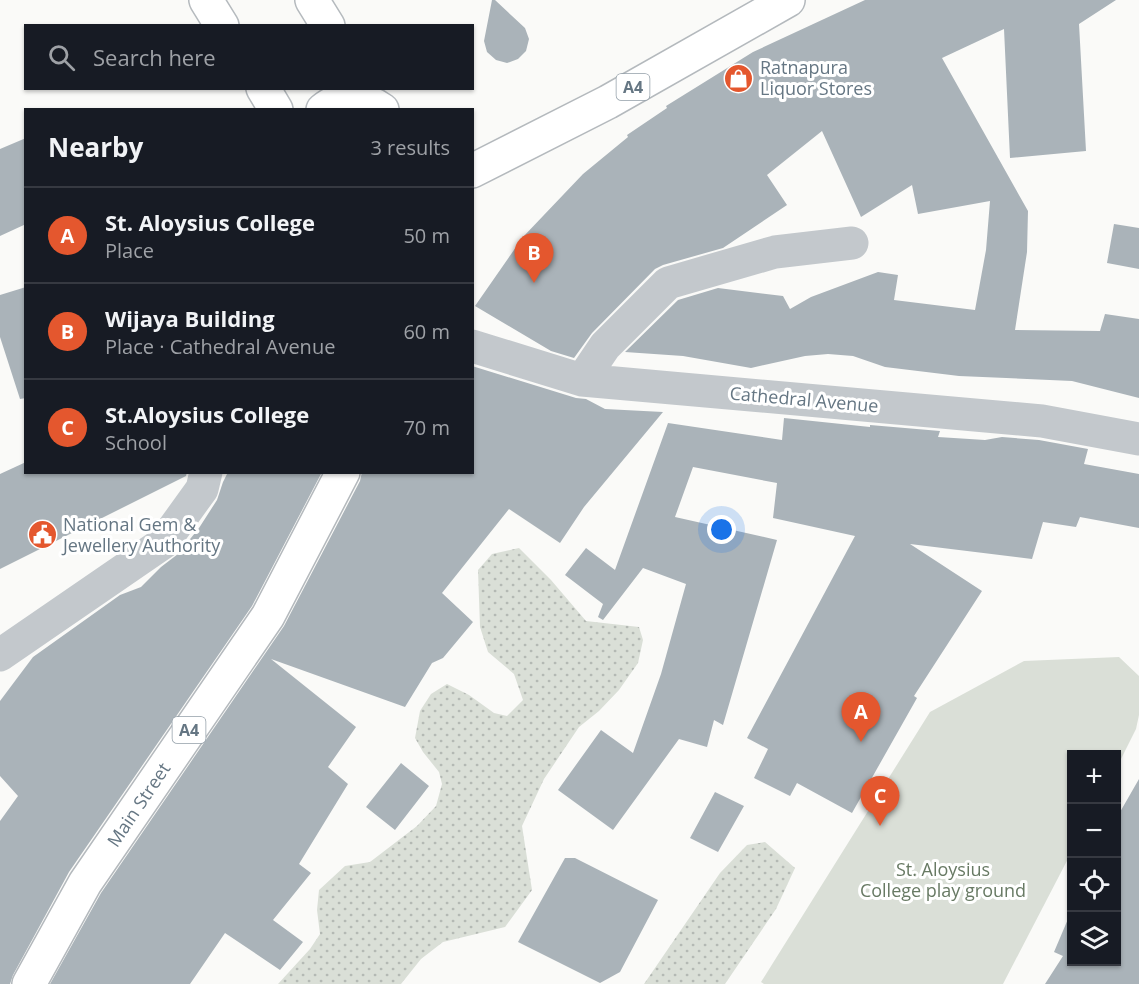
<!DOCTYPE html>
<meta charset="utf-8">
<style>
:root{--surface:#171b24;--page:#20242c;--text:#f1f3f6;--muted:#9ea1a6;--line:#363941;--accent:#e4572e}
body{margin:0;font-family:"Open Sans",sans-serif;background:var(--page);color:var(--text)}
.controls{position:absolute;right:18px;bottom:18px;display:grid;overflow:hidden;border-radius:0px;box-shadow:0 2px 4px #0004}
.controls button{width:54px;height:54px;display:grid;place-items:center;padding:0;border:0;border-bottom:2px solid var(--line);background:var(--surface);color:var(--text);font:30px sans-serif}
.you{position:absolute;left:722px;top:530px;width:21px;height:21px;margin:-15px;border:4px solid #fff;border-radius:50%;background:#1a73e8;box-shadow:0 0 0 9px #1a73e833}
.badge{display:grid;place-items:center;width:39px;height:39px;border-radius:50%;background:var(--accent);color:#fff;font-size:20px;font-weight:700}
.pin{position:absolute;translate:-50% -50px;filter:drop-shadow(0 2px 3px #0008)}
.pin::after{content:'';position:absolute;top:32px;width:21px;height:18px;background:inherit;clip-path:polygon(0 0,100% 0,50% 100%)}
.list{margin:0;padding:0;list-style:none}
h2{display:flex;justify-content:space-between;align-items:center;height:78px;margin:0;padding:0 24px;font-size:26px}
h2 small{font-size:20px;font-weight:400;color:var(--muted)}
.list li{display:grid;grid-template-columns:39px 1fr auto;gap:18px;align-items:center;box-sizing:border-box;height:96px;padding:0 24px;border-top:2px solid var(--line)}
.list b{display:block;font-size:22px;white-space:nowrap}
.list p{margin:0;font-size:20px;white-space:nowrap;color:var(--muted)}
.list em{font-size:20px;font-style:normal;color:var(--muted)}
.icon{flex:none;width:33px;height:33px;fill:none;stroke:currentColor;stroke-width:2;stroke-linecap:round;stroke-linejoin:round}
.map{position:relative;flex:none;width:1139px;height:984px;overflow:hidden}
.search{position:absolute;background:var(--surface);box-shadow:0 2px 4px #0004;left:24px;top:24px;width:450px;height:66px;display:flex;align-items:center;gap:15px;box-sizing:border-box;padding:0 21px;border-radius:0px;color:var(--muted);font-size:22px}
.panel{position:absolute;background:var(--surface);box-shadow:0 2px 4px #0004;left:24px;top:108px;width:450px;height:366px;border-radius:0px}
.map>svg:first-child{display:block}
.grass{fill:url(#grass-dots)}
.green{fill:#dadfd7}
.building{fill:#aab3b9}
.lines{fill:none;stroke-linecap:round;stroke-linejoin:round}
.major-casing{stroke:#b5babe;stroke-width:36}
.highway-casing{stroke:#b4b9bd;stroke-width:36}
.minor{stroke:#c3c8cc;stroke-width:33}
.major{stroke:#fff;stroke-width:33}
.highway{stroke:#fff;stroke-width:33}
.labels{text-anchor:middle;stroke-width:6;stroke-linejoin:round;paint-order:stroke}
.shield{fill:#fff;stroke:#939fa8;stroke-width:1.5}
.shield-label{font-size:16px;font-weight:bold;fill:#657683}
.poi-label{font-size:18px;fill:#657683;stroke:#fff;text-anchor:start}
.street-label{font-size:18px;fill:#657683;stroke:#fff}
.park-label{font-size:18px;fill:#687a64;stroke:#fff}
</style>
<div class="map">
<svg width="1139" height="984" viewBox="0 0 1139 984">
<defs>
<pattern id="grass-dots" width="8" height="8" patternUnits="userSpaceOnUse" patternTransform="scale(1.5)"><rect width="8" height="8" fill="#dadfd7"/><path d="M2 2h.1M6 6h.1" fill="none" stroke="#b4b9b4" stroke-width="1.8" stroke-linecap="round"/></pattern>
</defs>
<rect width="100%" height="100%" fill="#fafaf8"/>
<path class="grass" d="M 519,548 L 551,580 L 586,621 L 639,627 L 643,640 L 638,663 L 619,690 L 599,711 L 579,727 L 544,779 L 522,826 L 532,890 L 505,927 L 443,942 L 421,959 L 401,984 L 278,984 L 310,949 L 320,934 L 317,910 L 319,890 L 345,866 L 370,862 L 417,826 L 436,806 L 442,784 L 439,772 L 423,752 L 415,738 L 420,711 L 431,694 L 447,684 L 469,695 L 494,713 L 507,716 L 523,700 L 514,674 L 488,652 L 480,627 L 478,570 L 492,554 Z
M 765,842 L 795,868 L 776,909 L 725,984 L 644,984 L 720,873 L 747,845 Z"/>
<path class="green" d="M 1119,657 L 1139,676 L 1139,715 L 1136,729 L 1117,767 L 1116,754 L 1072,754 L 1071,853 L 1003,984 L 764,984 L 761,982 L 930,712 L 1024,661 Z"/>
<path class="building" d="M 492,0 L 495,0 L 525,28 L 529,39 L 526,51 L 518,59 L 507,63 L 496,60 L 487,52 L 484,41 Z
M 865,0 L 1116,0 L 1079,24 L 1086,151 L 1010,158 L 1004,29 L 942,58 L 1028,211 L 1027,252 L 1015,330 L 1100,331 L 1105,314 L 1139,319 L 1139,398 L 1072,381 L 959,376 L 885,367 L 853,356 L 828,354 L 805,356 L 751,368 L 683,356 L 625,352 L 678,300 L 718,288 L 783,296 L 790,309 L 811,297 L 878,272 L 898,275 L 894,300 L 975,310 L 986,250 L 990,201 L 918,214 L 912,185 L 861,217 L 822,131 L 767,175 L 787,205 L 723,248 L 663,265 L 655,269 L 592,333 L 574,358 L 551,351 L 475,306 L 523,237 L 583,174 L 628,137 L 627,135 L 667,108 L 666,106 L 753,52 Z
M 26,138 L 26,224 L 0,236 L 0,149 Z
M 1114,224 L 1139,228 L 1139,269 L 1107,263 Z
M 26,287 L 26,398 L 20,399 L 0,337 L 0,295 Z
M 472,366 L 576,398 L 586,399 L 605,409 L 663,412 L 584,507 L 560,543 L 509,509 L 442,593 L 473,622 L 443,658 L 432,663 L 405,707 L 271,659 L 356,727 L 328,767 L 348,784 L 299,864 L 311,873 L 273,920 L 303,942 L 280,970 L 225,933 L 190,984 L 50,984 L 101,893 L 284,626 L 360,481 L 362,472 L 472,472 Z
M 784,418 L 870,427 L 870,425 L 940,431 L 938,437 L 985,440 L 1002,437 L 1039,440 L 1088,449 L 1084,464 L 1139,474 L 1139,528 L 1080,517 L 1076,527 L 1043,522 L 1032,559 L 910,544 L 982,591 L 914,696 L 917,698 L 852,813 L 797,783 L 790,796 L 754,778 L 768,749 L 747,738 L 855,536 L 773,518 L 777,483 L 693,467 L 675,517 L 777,540 L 723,725 L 714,720 L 707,747 L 679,739 L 613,830 L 558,790 L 601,730 L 633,753 L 661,674 L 686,584 L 643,568 L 603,620 L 598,617 L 603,604 L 565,575 L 586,548 L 615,570 L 668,423 L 782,440 Z
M 26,462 L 26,472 L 187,472 L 186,476 L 0,569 L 0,474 Z
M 228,472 L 322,472 L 252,606 L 69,872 L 13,975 L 10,984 L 0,984 L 0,821 L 18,796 L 0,776 L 0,701 L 33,657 L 120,595 L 141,587 L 161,567 L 178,554 L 199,528 L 217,500 L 223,482 Z
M 401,763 L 429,786 L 395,830 L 366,807 Z
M 1139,779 L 1139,984 L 1045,984 L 1063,956 L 1054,952 L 1071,912 L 1071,962 L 1116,962 L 1116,819 Z
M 715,792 L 744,806 L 718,852 L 690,838 Z
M 565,858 L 575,858 L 658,900 L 620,972 L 600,983 L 518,942 Z"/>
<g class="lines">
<defs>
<path id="major" d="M 206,0 L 222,26
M 312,0 L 328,26
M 263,88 L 276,110
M 323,110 C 341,95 364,97 382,110"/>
<path id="highway" d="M 472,171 L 608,102 L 788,0
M 29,984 L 85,883 L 268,616 L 343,472"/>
</defs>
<use href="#major" class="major-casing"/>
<use href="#highway" class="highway-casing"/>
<path class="minor" d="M 472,346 L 582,380 L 1042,421 L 1139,439
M 582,380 L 605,346 L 668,283 L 775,252 L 852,243
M 0,655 L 163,543 L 202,489 L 206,472"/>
<use href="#major" class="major"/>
<use href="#highway" class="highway"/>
</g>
<defs>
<symbol id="shop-disc" viewBox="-11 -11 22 22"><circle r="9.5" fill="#e4572e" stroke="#fff"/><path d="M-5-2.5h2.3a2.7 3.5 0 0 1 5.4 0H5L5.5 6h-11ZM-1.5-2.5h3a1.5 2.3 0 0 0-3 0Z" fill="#fff"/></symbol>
<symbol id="civic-disc" viewBox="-11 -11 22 22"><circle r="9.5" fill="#e4572e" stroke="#fff"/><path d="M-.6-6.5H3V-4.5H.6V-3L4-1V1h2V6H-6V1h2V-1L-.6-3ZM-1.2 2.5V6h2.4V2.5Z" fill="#fff"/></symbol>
</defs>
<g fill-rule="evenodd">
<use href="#shop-disc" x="722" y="62" width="33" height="33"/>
<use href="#civic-disc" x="26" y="518" width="33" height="33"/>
</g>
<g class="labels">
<g class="shield">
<rect x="616.5" y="74" width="33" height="26" rx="4.5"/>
<rect x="172.5" y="717" width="33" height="26" rx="4.5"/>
</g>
<g class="shield-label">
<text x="633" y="93">A4</text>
<text x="189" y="736">A4</text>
</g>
<g class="poi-label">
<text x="760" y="74">Ratnapura<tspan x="760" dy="21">Liquor Stores</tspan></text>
<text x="63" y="531">National Gem &amp;<tspan x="63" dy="21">Jewellery Authority</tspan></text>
</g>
<g class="street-label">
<text transform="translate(804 400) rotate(5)" y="6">Cathedral Avenue</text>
<text transform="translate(139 805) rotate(-56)" y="6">Main Street</text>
</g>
<g class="park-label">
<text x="943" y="876">St. Aloysius<tspan x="943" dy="21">College play ground</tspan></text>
</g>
</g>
</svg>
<div class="controls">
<button>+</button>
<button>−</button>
<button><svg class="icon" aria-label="locate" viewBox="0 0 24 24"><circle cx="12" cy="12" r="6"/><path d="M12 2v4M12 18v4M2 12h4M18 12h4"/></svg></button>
<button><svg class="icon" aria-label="layers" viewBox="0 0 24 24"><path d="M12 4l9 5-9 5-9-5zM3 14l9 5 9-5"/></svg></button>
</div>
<div class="you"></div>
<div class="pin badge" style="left:861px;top:742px">A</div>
<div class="pin badge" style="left:534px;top:283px">B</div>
<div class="pin badge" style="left:880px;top:826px">C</div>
<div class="search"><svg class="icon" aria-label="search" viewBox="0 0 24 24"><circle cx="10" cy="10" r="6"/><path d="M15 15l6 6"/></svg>Search here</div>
<section class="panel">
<h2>Nearby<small>3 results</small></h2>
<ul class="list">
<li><span class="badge">A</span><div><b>St. Aloysius College</b><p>Place</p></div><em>50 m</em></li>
<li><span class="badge">B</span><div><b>Wijaya Building</b><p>Place · Cathedral Avenue</p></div><em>60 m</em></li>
<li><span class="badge">C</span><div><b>St.Aloysius College</b><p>School</p></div><em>70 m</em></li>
</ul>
</section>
</div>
